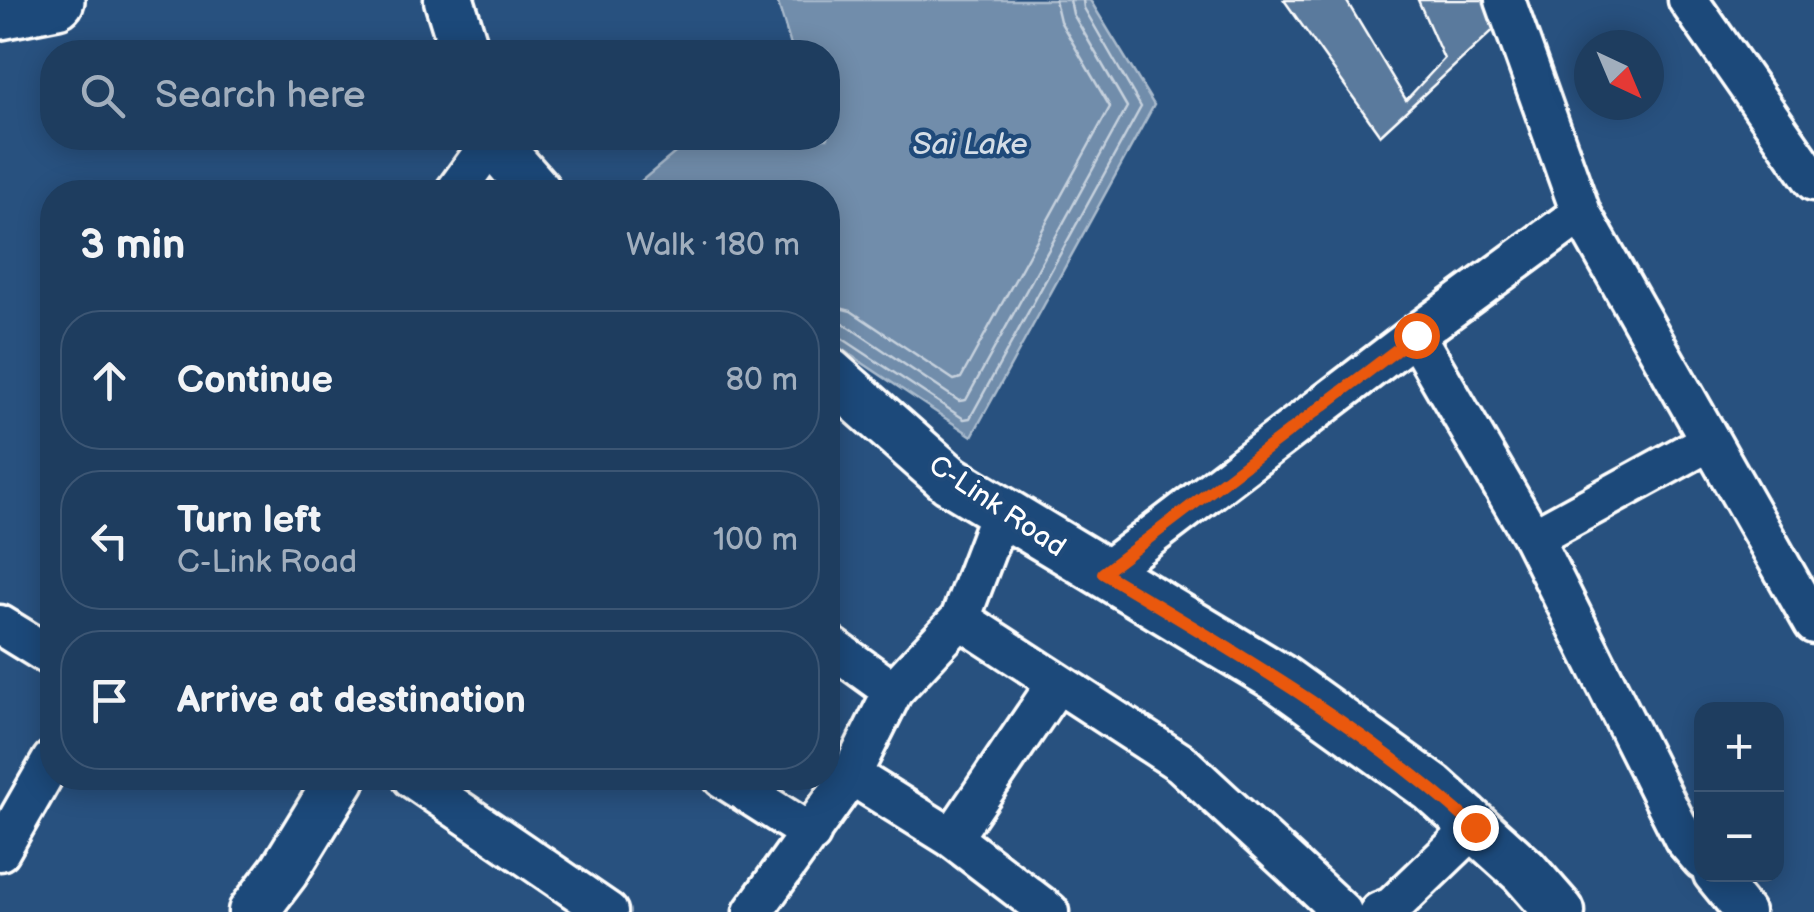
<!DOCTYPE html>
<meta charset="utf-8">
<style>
:root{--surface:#1e3d5f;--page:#264465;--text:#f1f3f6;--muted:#a1aebd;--line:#3c5674}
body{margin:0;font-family:"Balsamiq Sans",sans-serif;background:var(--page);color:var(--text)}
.controls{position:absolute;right:30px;bottom:30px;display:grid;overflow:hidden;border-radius:20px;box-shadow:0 5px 25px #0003}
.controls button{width:90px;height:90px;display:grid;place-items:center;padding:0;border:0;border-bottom:2px solid var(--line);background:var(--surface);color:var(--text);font:50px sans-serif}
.compass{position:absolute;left:1574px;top:30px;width:90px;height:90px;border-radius:50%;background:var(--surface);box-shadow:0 5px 25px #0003;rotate:136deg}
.stop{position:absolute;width:30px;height:30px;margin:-22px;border:8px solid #ea580c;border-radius:50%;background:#fff}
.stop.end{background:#ea580c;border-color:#fff;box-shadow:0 2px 10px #0008}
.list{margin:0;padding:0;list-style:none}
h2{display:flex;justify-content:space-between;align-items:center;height:130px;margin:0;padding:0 40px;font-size:42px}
h2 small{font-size:32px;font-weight:400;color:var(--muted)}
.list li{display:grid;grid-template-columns:65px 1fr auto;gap:30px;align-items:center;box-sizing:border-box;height:140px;margin:0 20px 20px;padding:0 20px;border:2px solid var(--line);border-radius:40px}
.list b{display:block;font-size:38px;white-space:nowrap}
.list p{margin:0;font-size:32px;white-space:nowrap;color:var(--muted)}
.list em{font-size:32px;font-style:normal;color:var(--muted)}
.icon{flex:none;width:55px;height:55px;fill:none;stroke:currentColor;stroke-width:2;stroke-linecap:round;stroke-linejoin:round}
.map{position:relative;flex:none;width:1814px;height:912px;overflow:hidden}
.search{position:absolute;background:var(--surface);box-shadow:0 5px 25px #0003;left:40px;top:40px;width:800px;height:110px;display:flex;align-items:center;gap:25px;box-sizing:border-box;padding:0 35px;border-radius:40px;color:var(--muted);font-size:38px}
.panel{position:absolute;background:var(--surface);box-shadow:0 5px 25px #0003;left:40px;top:180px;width:800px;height:610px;border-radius:40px}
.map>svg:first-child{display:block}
.water{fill:#718dab;stroke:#aabbcd;stroke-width:2.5}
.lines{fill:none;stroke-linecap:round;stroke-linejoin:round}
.shore{stroke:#c6d1dd;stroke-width:2.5}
.building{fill:#5a7a9d;stroke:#fff;stroke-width:2.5}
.minor-casing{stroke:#fff;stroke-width:45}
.tertiary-casing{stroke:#fff;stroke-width:55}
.trunk-casing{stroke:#fff;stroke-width:62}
.minor{stroke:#1f4a7a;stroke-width:38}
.tertiary{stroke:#1f4a7a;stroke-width:48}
.trunk{stroke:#1f4a7a;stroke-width:55}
.route{stroke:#ea580c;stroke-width:12}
.labels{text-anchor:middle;stroke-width:9;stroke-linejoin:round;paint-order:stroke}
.street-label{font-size:28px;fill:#fff;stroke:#1f4a7a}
.water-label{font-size:30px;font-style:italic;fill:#d4dde6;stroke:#1f4a7a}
</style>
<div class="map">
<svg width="1814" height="912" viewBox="0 0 1814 912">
<rect width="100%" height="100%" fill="#28517f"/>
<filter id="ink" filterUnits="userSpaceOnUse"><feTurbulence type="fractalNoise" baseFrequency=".01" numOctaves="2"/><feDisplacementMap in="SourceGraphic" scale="20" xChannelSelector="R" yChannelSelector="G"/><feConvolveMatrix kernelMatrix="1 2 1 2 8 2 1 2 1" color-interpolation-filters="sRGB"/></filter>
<g filter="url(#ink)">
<path class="water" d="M 777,0 L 1090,0 L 1154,105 L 972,436 L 828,340 L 828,192 L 637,192 L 634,187 L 693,138 L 828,138 L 828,52 L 793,52 Z"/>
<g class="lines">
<path class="shore" d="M 828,305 L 851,311 L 954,380 L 961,378 L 1110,107 L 1060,21 L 1055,0
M 828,320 L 843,323 L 959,401 L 966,400 L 1127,107 L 1073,14 L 1070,0
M 828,333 L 837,335 L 964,419 L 970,418 L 1141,107 L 1084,8 L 1083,0"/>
</g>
<path class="building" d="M 1284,0 L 1346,0 L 1406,100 L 1444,59 L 1418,0 L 1490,0 L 1500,24 L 1380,135 Z"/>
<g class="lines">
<defs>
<path id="minor" d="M 1505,0 L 1581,213 L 1415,335 L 1533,538 L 1684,839 L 1702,860
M 1688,0 L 1814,181
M 455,192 L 491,142
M 1581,213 L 1814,624
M 1533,538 L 1710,441
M 1103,573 L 1415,335
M 960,619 L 1181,763 L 1342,912
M 0,625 L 52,657
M 828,644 L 893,691
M 851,775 L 952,838 L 1049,912
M 412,778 L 608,912
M 723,778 L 811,834
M 952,838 L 1057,683
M 0,851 L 52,760
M 1713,874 L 1744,912
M 753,912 L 851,775 L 893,691 L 960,619 L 1001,511
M 1379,912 L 1392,907 L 1475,827"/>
<path id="tertiary" d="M 449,0 L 465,52
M 490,138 L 537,192
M 828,372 L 950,480 L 1279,678 L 1432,788 L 1524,871 L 1560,912
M 253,912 L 284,871 L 341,778"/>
<path id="trunk" d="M 0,11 L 56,0"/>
</defs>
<use href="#minor" class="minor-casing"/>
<use href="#tertiary" class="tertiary-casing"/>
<use href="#trunk" class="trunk-casing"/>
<use href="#minor" class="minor"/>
<use href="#tertiary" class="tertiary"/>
<use href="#trunk" class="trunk"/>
</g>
</g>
<g class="lines" filter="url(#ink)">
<path class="route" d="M 1416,335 L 1103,573 C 1232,650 1363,725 1475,827"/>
</g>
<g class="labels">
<g class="street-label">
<text transform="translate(998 505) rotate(34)" y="10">C-Link Road</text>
</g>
<g class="water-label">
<text x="970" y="154">Sai Lake</text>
</g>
</g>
</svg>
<div class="controls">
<button>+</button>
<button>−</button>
</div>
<svg class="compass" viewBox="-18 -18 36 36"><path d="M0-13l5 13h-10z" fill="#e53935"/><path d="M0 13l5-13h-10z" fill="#a1aebd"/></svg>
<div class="stop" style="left:1416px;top:335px"></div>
<div class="stop end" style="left:1475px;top:827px"></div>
<div class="search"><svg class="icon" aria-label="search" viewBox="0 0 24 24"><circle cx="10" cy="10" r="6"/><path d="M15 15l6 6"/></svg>Search here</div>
<section class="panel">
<h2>3 min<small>Walk · 180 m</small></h2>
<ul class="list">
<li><svg class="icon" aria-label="ahead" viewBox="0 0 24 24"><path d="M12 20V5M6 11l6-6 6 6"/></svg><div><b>Continue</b></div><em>80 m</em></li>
<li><svg class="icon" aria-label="left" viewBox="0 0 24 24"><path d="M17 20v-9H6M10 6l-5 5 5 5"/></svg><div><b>Turn left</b><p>C-Link Road</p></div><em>100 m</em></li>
<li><svg class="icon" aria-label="arrive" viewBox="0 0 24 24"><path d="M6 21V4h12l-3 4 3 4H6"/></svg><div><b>Arrive at destination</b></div></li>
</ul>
</section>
</div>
